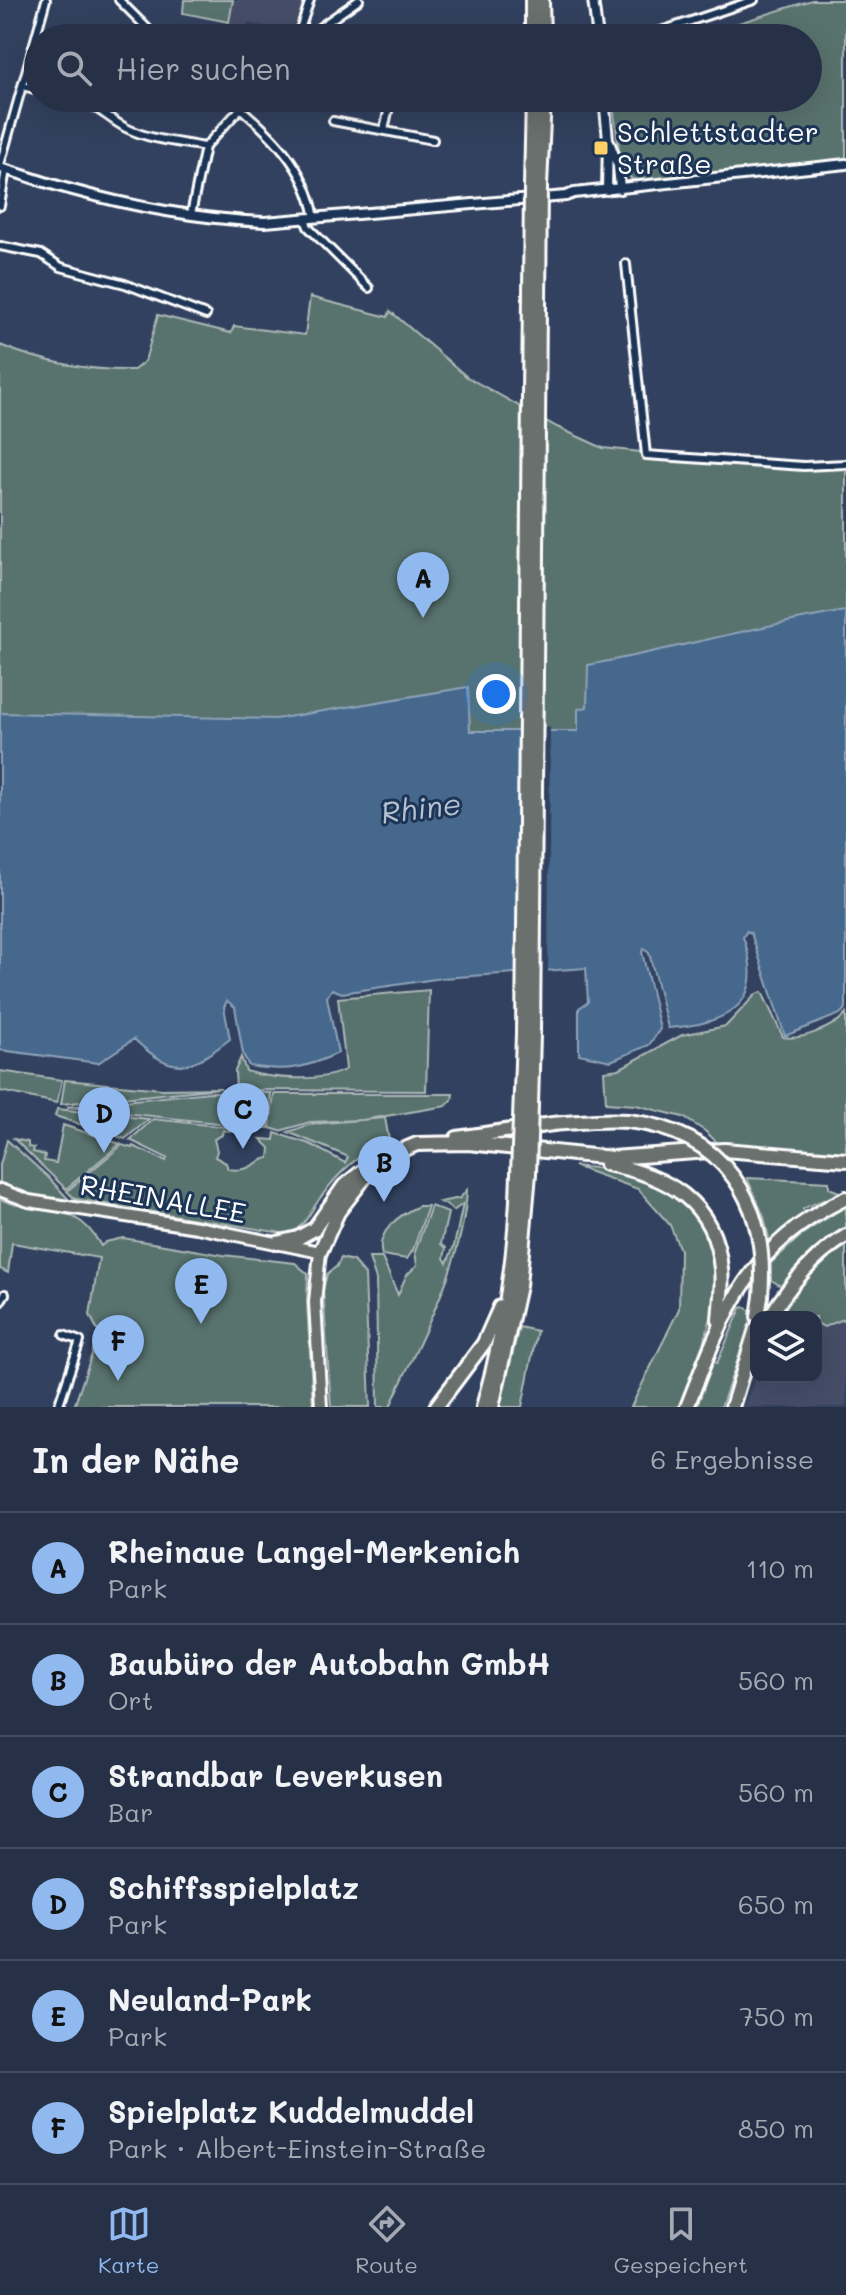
<!DOCTYPE html>
<html lang="de">
<meta charset="utf-8">
<style>
:root{--surface:#263147;--page:#323d52;--text:#f1f3f6;--muted:#a4a9b4;--line:#424c60;--accent:#90b9f0}
body{margin:0;font-family:Mali,sans-serif;background:var(--page);color:var(--text)}
.controls{position:absolute;right:24px;bottom:24px;display:grid;overflow:hidden;border-radius:16px;box-shadow:0 8px 32px #0002}
.controls button{width:72px;height:72px;display:grid;place-items:center;padding:0;border:0;border-bottom:2px solid var(--line);background:var(--surface);color:var(--text);font:40px sans-serif}
.you{position:absolute;left:496px;top:694px;width:28px;height:28px;margin:-20px;border:6px solid #fff;border-radius:50%;background:#1a73e8;box-shadow:0 0 0 12px #1a73e833}
.badge{display:grid;place-items:center;width:52px;height:52px;border-radius:50%;background:var(--accent);color:#111;font-size:26px;font-weight:700}
.pin{position:absolute;translate:-50% -66px;filter:drop-shadow(0 2px 4px #0008)}
.pin::after{content:'';position:absolute;top:42px;width:28px;height:24px;background:inherit;clip-path:polygon(0 0,100% 0,50% 100%)}
.list{margin:0;padding:0;list-style:none}
h2{display:flex;justify-content:space-between;align-items:center;height:104px;margin:0;padding:0 32px;font-size:34px}
h2 small{font-size:26px;font-weight:400;color:var(--muted)}
.list li{display:grid;grid-template-columns:52px 1fr auto;gap:24px;align-items:center;box-sizing:border-box;height:112px;padding:0 32px;border-top:2px solid var(--line)}
.list b{display:block;font-size:30px;white-space:nowrap}
.list p{margin:0;font-size:26px;white-space:nowrap;color:var(--muted)}
.list em{font-size:26px;font-style:normal;color:var(--muted)}
.icon{flex:none;width:44px;height:44px;fill:none;stroke:currentColor;stroke-width:2;stroke-linecap:round;stroke-linejoin:round}
.map{position:relative;flex:none;width:846px;height:1407px;overflow:hidden}
.search{position:absolute;background:var(--surface);box-shadow:0 8px 32px #0002;left:24px;right:24px;top:24px;height:88px;display:flex;align-items:center;gap:20px;box-sizing:border-box;padding:0 28px;border-radius:44px;color:var(--muted);font-size:30px}
.sheet{height:776px;background:var(--surface)}
nav{display:flex;justify-content:space-around;align-items:center;box-sizing:border-box;height:112px;border-top:2px solid var(--line);background:var(--surface);font-size:22px;color:var(--muted)}
nav a{display:grid;justify-items:center;gap:4px}
nav .on{color:var(--accent)}
.map>svg:first-child{display:block}
.built{fill:#444d67}
.green{fill:#59726e;stroke:#acb8b6;stroke-width:2}
.water{fill:#45688c;stroke:#8fa4ba;stroke-width:2}
.pier{fill:#32415f}
.lines{fill:none;stroke-linecap:round;stroke-linejoin:round}
.minor-casing{stroke:#fff;stroke-width:12}
.tertiary-casing{stroke:#fff;stroke-width:14}
.primary-casing{stroke:#fff;stroke-width:16}
.motorway-casing{stroke:#fff;stroke-width:18}
.minor{stroke:#1d3557;stroke-width:6}
.tertiary{stroke:#1d3557;stroke-width:8}
.primary{stroke:#6b706d;stroke-width:10}
.motorway{stroke:#6b706d;stroke-width:12}
.motorway-bridge-casing{stroke:#fff;stroke-width:18;stroke-linecap:butt}
.motorway-bridge{stroke:#6b706d;stroke-width:12}
.poi-dot{fill:#ffd166;stroke:#1d3557;stroke-width:3}
.labels{text-anchor:middle;stroke-width:6;stroke-linejoin:round;paint-order:stroke}
.poi-label{font-size:28px;fill:#fff;stroke:#1d3557;text-anchor:start}
.street-label{font-size:28px;fill:#fff;stroke:#1d3557}
.water-label{font-size:30px;font-style:italic;fill:#b5c3d1;stroke:#1d3557}
</style>
<div class="map">
<svg width="846" height="1407" viewBox="0 0 846 1407">
<rect width="100%" height="100%" fill="#32415f"/>
<filter id="ink" filterUnits="userSpaceOnUse"><feTurbulence type="fractalNoise" baseFrequency=".0125" numOctaves="2"/><feDisplacementMap in="SourceGraphic" scale="16" xChannelSelector="R" yChannelSelector="G"/><feConvolveMatrix kernelMatrix="1 2 1 2 8 2 1 2 1" color-interpolation-filters="sRGB"/></filter>
<g filter="url(#ink)">
<path class="built" d="M 233,0 L 305,0 L 295,32 L 248,23 L 245,32 L 227,28 Z
M 846,1261 L 846,1407 L 743,1407 L 756,1377 L 816,1377 L 816,1317 L 787,1317 Z"/>
<path class="green" d="M 184,0 L 233,0 L 229,22 L 183,13 Z
M 812,0 L 846,0 L 846,158 L 691,177 L 643,181 L 631,179 L 619,150 L 612,98 L 808,98 L 808,38 L 691,38 Z
M 310,297 L 388,317 L 390,311 L 467,377 L 557,427 L 603,448 L 670,455 L 846,464 L 846,773 L 0,862 L 0,345 C 41,362 89,371 134,370 L 145,361 L 158,315 L 231,333 L 234,326 L 305,335 Z
M 429,990 L 426,1091 L 236,1090 L 235,1071 L 241,1057 L 246,1071 C 270,1079 324,1083 346,1069 L 338,998 Z
M 762,992 L 783,1037 C 801,1041 834,1027 846,1014 L 846,1154 L 720,1145 L 705,1131 L 683,1117 L 636,1105 L 606,1103 L 604,1071 L 619,1069 L 682,1035 L 726,1026 L 756,994 Z
M 0,1071 L 62,1080 L 57,1103 L 0,1091 Z
M 65,1080 L 162,1089 L 221,1088 L 61,1104 Z
M 210,1092 L 271,1093 L 268,1128 L 258,1127 L 257,1122 L 245,1126 L 67,1107 Z
M 274,1094 L 453,1094 L 452,1100 L 446,1106 L 362,1120 L 310,1122 L 280,1131 L 270,1128 Z
M 57,1109 L 149,1119 L 125,1139 L 55,1116 Z
M 385,1118 L 389,1140 C 361,1152 338,1173 321,1197 C 310,1211 306,1227 288,1234 L 75,1199 L 67,1191 L 122,1145 L 132,1148 L 133,1146 L 166,1161 L 167,1158 L 130,1140 L 153,1119 L 235,1128 L 237,1132 L 223,1130 L 222,1135 L 214,1139 L 217,1151 L 215,1157 L 226,1163 L 228,1169 C 252,1173 256,1159 269,1158 L 270,1148 L 261,1139 L 274,1140 L 275,1133 L 310,1144 L 345,1163 L 348,1157 L 344,1155 L 288,1132 L 312,1124 Z
M 63,1125 L 120,1144 L 66,1189 L 14,1139 L 28,1142 L 28,1147 L 34,1148 L 33,1152 L 45,1155 L 44,1161 L 56,1163 Z
M 7,1140 L 48,1177 L 72,1203 L 39,1200 L 0,1186 L 0,1165 Z
M 574,1166 C 604,1169 637,1171 663,1186 C 708,1212 725,1266 712,1314 C 704,1346 690,1376 679,1407 L 631,1407 L 679,1309 L 680,1250 L 670,1225 L 638,1189 Z
M 747,1178 L 829,1182 L 829,1188 L 842,1193 C 828,1199 817,1201 803,1209 L 805,1213 L 770,1243 L 764,1217 Z
M 467,1190 C 463,1267 420,1338 390,1407 L 378,1407 L 376,1280 L 369,1258 L 382,1258 L 398,1295 L 406,1276 L 417,1265 L 415,1252 L 431,1206 L 448,1213 L 441,1244 L 446,1248 L 444,1258 L 447,1263 L 454,1246 L 463,1204 L 453,1211 L 446,1204 L 440,1202 L 460,1198 Z
M 0,1199 C 44,1219 74,1197 101,1246 L 106,1242 L 123,1238 L 223,1255 L 295,1263 L 308,1274 L 307,1302 L 313,1407 L 74,1407 L 99,1333 L 90,1315 L 99,1258 L 12,1243 L 8,1273 L 0,1269 Z
M 419,1206 L 428,1206 L 413,1250 L 407,1259 L 382,1255 C 375,1232 400,1214 419,1206 Z
M 846,1206 L 846,1231 L 817,1253 L 783,1287 L 771,1280 L 771,1263 L 804,1233 Z
M 846,1242 L 846,1318 L 824,1327 L 816,1323 L 816,1317 L 776,1317 C 797,1287 817,1264 846,1242 Z
M 341,1258 L 353,1261 L 365,1275 L 370,1407 L 331,1407 L 323,1290 L 327,1274 L 337,1266 Z
M 744,1307 L 754,1313 L 721,1407 L 697,1407 L 713,1362 L 717,1363 L 741,1308 Z
M 519,1327 L 537,1331 L 522,1407 L 500,1407 Z"/>
<path class="water" d="M 846,611 L 846,1008 L 840,1014 L 785,1036 L 751,933 L 747,931 L 743,937 C 768,1004 728,1024 668,1028 L 649,953 L 644,949 L 642,952 L 660,1029 L 649,1045 L 611,1061 L 579,1054 L 579,1008 L 588,1002 L 586,968 L 442,978 L 342,993 L 332,989 L 327,997 L 338,1053 C 304,1069 286,1072 249,1066 L 243,1054 L 235,1007 L 227,1001 L 224,1007 L 230,1039 C 190,1070 174,1077 134,1039 L 98,1063 L 0,1050 L 0,713 L 275,719 L 468,687 L 470,731 L 578,731 L 578,709 L 587,707 L 588,665 C 675,649 759,625 846,611 Z"/>
<path class="pier" d="M 519,727 L 550,727 L 548,974 L 516,976 Z"/>
<g class="lines">
<defs>
<path id="minor" d="M 119,0 L 157,38
M 298,36 L 306,37 L 359,0
M 297,38 L 310,0
M 640,38 L 754,0
M 23,86 L 38,90
M 72,98 C 95,103 107,118 126,128 C 150,140 179,142 205,147
M 229,98 C 269,133 305,163 315,218
M 333,121 L 433,140
M 384,130 L 391,98
M 0,165 L 46,0
M 0,206 L 6,169
M 191,214 L 205,147 L 250,98
M 305,219 L 308,227 L 369,288
M 0,246 L 41,254 L 61,267 L 125,284 L 206,315
M 626,264 L 646,455 L 804,466 L 846,464
M 0,1302 L 5,1294
M 58,1407 L 80,1341 L 64,1335"/>
<path id="tertiary" d="M 593,0 L 598,38
M 604,98 L 608,139 L 607,190
M 608,139 L 618,166 L 620,189
M 0,168 C 22,174 43,182 65,188 C 129,206 199,219 265,222 L 566,196 L 574,193 L 846,164"/>
<path id="primary" d="M 0,1190 L 29,1201 L 197,1227 L 320,1252 L 315,1302 L 321,1407"/>
<path id="motorway" d="M 532,0 L 532,38
M 542,0 L 543,38
M 531,186 L 533,98
M 540,186 L 544,98
M 457,1138 L 553,1124
M 606,1164 C 666,1175 715,1201 721,1269 C 723,1286 720,1303 719,1320
M 277,1243 L 298,1238 L 314,1229 L 344,1186 L 374,1162 L 417,1144 L 468,1143 L 612,1158 L 724,1150 L 846,1160
M 320,1252 L 338,1212 L 365,1177
M 758,1317 L 761,1296
M 770,1317 C 789,1285 814,1256 846,1236
M 436,1407 L 484,1343 L 500,1307
M 483,1407 C 505,1330 516,1253 518,1174
M 492,1407 L 519,1286 L 529,1174
M 687,1407 C 724,1312 748,1245 846,1198
M 732,1407 L 756,1329"/>
</defs>
<use href="#minor" class="minor-casing"/>
<use href="#tertiary" class="tertiary-casing"/>
<use href="#primary" class="primary-casing"/>
<use href="#motorway" class="motorway-casing"/>
<use href="#minor" class="minor"/>
<use href="#tertiary" class="tertiary"/>
<use href="#primary" class="primary"/>
<use href="#motorway" class="motorway"/>
<defs>
<path id="motorway-bridge" d="M 553,1124 C 578,1122 604,1119 628,1121 C 725,1132 769,1203 761,1296
M 518,1174 L 523,1035 L 531,186
M 529,1174 L 533,1035 L 540,186"/>
</defs>
<use href="#motorway-bridge" class="motorway-bridge-casing"/>
<use href="#motorway-bridge" class="motorway-bridge"/>
</g>
</g>
<rect class="poi-dot" x="593" y="140" width="16" height="16" rx="4"/>
<g class="labels">
<g class="poi-label">
<text x="617" y="142">Schlettstadter<tspan x="617" dy="32">Straße</tspan></text>
</g>
<g class="street-label">
<text transform="translate(163 1199) rotate(10)" y="10">RHEINALLEE</text>
</g>
<g class="water-label">
<text transform="translate(421 809) rotate(-7)" y="10">Rhine</text>
</g>
</g>
</svg>
<div class="controls">
<button><svg class="icon" aria-label="layers" viewBox="0 0 24 24"><path d="M12 4l9 5-9 5-9-5zM3 14l9 5 9-5"/></svg></button>
</div>
<div class="you"></div>
<div class="pin badge" style="left:423px;top:618px">A</div>
<div class="pin badge" style="left:384px;top:1202px">B</div>
<div class="pin badge" style="left:243px;top:1149px">C</div>
<div class="pin badge" style="left:104px;top:1153px">D</div>
<div class="pin badge" style="left:201px;top:1324px">E</div>
<div class="pin badge" style="left:118px;top:1381px">F</div>
<div class="search"><svg class="icon" aria-label="search" viewBox="0 0 24 24"><circle cx="10" cy="10" r="6"/><path d="M15 15l6 6"/></svg>Hier suchen</div>
</div>
<section class="sheet">
<h2>In der Nähe<small>6 Ergebnisse</small></h2>
<ul class="list">
<li><span class="badge">A</span><div><b>Rheinaue Langel-Merkenich</b><p>Park</p></div><em>110 m</em></li>
<li><span class="badge">B</span><div><b>Baubüro der Autobahn GmbH</b><p>Ort</p></div><em>560 m</em></li>
<li><span class="badge">C</span><div><b>Strandbar Leverkusen</b><p>Bar</p></div><em>560 m</em></li>
<li><span class="badge">D</span><div><b>Schiffsspielplatz</b><p>Park</p></div><em>650 m</em></li>
<li><span class="badge">E</span><div><b>Neuland-Park</b><p>Park</p></div><em>750 m</em></li>
<li><span class="badge">F</span><div><b>Spielplatz Kuddelmuddel</b><p>Park · Albert-Einstein-Straße</p></div><em>850 m</em></li>
</ul>
</section>
<nav>
<a class="on"><svg class="icon" aria-label="map" viewBox="0 0 24 24"><path d="M3 6l6-2 6 2 6-2v14l-6 2-6-2-6 2zM9 4v14M15 6v14"/></svg>Karte</a>
<a><svg class="icon" aria-label="directions" viewBox="0 0 24 24"><path d="M12 3l9 9-9 9-9-9zM9 14v-3h6M13 9l2 2-2 2"/></svg>Route</a>
<a><svg class="icon" aria-label="saved" viewBox="0 0 24 24"><path d="M7 4h10v16l-5-4-5 4z"/></svg>Gespeichert</a>
</nav>
